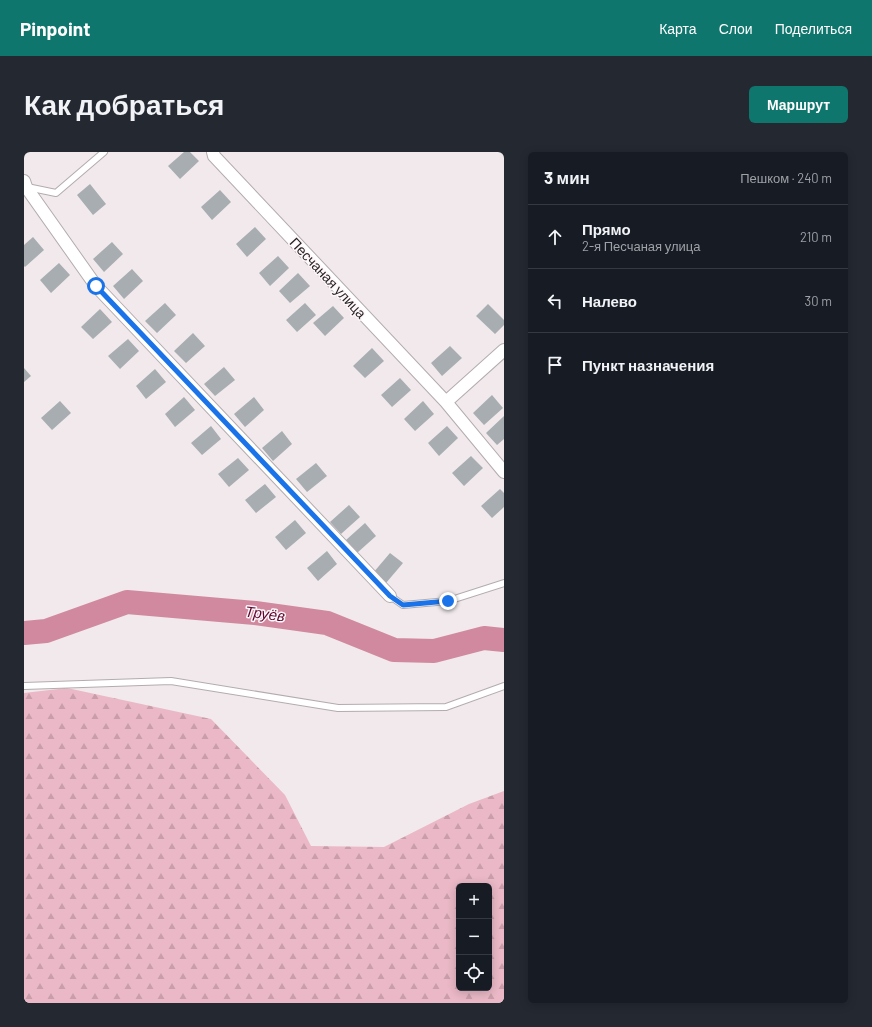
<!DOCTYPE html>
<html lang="ru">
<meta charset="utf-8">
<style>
:root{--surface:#171b24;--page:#242831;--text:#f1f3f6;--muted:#9ea1a6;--line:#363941;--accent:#0f766e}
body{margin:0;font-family:Barlow,sans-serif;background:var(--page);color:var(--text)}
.controls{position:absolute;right:12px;bottom:12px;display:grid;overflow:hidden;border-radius:6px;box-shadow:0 2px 10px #0003}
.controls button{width:36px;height:36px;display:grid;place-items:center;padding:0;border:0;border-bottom:1px solid var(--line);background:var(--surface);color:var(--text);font:20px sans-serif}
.stop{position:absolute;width:12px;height:12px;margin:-9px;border:3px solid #1a73e8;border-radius:50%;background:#fff}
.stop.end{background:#1a73e8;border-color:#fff;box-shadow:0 1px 4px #0008}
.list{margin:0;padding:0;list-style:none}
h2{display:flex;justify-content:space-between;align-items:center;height:52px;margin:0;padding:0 16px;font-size:17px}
h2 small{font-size:13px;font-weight:400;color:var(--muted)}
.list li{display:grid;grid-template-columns:26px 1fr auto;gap:12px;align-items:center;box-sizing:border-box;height:64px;padding:0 16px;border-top:1px solid var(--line)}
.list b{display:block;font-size:15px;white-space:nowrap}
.list p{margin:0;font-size:13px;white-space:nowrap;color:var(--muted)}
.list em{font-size:13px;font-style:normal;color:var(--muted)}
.icon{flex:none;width:22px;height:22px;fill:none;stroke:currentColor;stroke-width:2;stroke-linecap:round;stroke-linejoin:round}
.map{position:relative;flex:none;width:480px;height:851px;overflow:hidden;border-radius:6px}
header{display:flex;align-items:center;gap:24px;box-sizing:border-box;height:56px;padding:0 20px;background:var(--accent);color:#fff}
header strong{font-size:19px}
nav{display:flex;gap:22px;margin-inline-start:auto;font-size:14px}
.intro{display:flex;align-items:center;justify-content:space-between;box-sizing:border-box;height:96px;padding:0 24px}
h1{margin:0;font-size:28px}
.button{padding:10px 18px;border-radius:6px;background:var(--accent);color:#fff;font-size:14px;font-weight:700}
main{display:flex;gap:24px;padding:0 24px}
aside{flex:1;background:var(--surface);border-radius:6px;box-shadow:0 2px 10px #0003}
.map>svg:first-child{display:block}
.forest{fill:url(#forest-firs);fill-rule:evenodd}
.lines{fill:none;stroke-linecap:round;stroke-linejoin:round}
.river{stroke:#d0899e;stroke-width:24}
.building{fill:#a7adb0}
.service-casing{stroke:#b3acae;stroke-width:8}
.minor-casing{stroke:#b3acae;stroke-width:14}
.service{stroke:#fff;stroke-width:6}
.minor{stroke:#fff;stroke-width:12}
.route{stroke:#1a73e8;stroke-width:5}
.labels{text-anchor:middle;stroke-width:3;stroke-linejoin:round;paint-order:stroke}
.street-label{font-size:14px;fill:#262324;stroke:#fef6f8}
.water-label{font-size:15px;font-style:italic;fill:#5c062e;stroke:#fef6f8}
</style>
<header>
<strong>Pinpoint</strong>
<nav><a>Карта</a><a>Слои</a><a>Поделиться</a></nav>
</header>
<div class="intro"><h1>Как добраться</h1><a class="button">Маршрут</a></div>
<main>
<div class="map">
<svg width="480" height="851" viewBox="0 0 480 851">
<defs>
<pattern id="forest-firs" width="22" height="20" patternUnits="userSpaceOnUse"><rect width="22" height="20" fill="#eab8c6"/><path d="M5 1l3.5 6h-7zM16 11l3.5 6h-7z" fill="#c99eaa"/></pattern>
</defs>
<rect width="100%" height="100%" fill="#f1e9eb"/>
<path class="forest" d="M 43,536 L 187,567 L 261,643 L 287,694 L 360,695 L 445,652 L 480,639 L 480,851 L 0,851 L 0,541 ZM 435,734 L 465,734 L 465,836 L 435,836 Z"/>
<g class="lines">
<path class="river" d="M 0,481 L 22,479 L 103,450 L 231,461 L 303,471 L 370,498 L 410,499 L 460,486 L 480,488"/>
</g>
<path class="building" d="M 160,0 L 166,0 L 175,9 L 156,27 L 144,14 Z
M 66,32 L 82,52 L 69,63 L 53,43 Z
M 196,38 L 207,50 L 188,68 L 177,55 Z
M 231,75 L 242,87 L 223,105 L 212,92 Z
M 9,85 L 20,98 L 1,115 L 0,114 L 0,93 Z
M 88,90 L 99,102 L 80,120 L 69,107 Z
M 254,104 L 265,116 L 246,134 L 235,121 Z
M 35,111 L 46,123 L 27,141 L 16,128 Z
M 108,117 L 119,129 L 100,147 L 89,134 Z
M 274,121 L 286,134 L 266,151 L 255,139 Z
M 141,151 L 152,163 L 133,181 L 121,169 Z
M 281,151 L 292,163 L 273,180 L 262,168 Z
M 464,152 L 480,168 L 480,173 L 471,182 L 452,164 Z
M 309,154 L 320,166 L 301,184 L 289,171 Z
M 76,157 L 88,170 L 69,187 L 57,175 Z
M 169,181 L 181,194 L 162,211 L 150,199 Z
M 104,187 L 115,199 L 96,217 L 84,204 Z
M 426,194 L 438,206 L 418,224 L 407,211 Z
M 348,196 L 360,209 L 341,226 L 329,214 Z
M 200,215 L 211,228 L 191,244 L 180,232 Z
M 0,216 L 7,224 L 0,230 Z
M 131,217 L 142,230 L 122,247 L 112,234 Z
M 376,226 L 387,238 L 368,255 L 357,243 Z
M 468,243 L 479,256 L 460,273 L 449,261 Z
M 160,245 L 171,258 L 151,275 L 141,262 Z
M 230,245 L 240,258 L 221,275 L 210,262 Z
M 36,249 L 47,261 L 28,278 L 17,266 Z
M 399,249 L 410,262 L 391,279 L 380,267 Z
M 480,264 L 480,287 L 473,293 L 462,281 Z
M 187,274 L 197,287 L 178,303 L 167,291 Z
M 423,274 L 434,286 L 415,304 L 404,291 Z
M 258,279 L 268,292 L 249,309 L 238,296 Z
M 447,304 L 459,316 L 440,334 L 428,321 Z
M 214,306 L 225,318 L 205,335 L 194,322 Z
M 292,311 L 303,324 L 283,340 L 272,327 Z
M 241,332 L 252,345 L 232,361 L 221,348 Z
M 476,337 L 480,341 L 480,355 L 468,366 L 457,354 Z
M 325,353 L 336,365 L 317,382 L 306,370 Z
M 271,368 L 282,381 L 262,398 L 251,385 Z
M 341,371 L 352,384 L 333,401 L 322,388 Z
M 303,399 L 313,412 L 294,429 L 283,416 Z
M 366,401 L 379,411 L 362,431 L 349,421 Z"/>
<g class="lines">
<defs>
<path id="service" d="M 3,35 L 32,41 L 80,0
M 366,444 L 379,453 L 424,449 L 480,431
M 0,534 L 147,529 L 314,556 L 422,555 L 480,534"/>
<path id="minor" d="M 189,0 L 190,4 L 422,250
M 0,29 L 2,35 L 72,134 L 366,444
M 480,198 L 422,250 L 480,320"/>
</defs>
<use href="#service" class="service-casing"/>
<use href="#minor" class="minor-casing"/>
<use href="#service" class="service"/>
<use href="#minor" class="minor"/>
</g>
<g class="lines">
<path class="route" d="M 72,134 L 366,444 L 379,453 L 424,449"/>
</g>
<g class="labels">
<g class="street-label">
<text transform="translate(304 126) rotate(47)" y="5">Песчаная улица</text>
</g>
<g class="water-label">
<text transform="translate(241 462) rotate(7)" y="5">Труёв</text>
</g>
</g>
</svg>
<div class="controls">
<button>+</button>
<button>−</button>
<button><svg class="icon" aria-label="locate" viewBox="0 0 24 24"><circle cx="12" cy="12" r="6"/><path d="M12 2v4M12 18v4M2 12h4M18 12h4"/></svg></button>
</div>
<div class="stop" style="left:72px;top:134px"></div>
<div class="stop end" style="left:424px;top:449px"></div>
</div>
<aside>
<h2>3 мин<small>Пешком · 240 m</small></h2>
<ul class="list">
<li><svg class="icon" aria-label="ahead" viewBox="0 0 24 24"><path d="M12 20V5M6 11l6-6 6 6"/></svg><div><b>Прямо</b><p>2-я Песчаная улица</p></div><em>210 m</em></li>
<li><svg class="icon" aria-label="left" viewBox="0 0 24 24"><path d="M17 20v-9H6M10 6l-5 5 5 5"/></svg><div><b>Налево</b></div><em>30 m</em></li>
<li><svg class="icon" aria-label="arrive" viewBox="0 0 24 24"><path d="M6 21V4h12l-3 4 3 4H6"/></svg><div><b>Пункт назначения</b></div></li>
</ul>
</aside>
</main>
